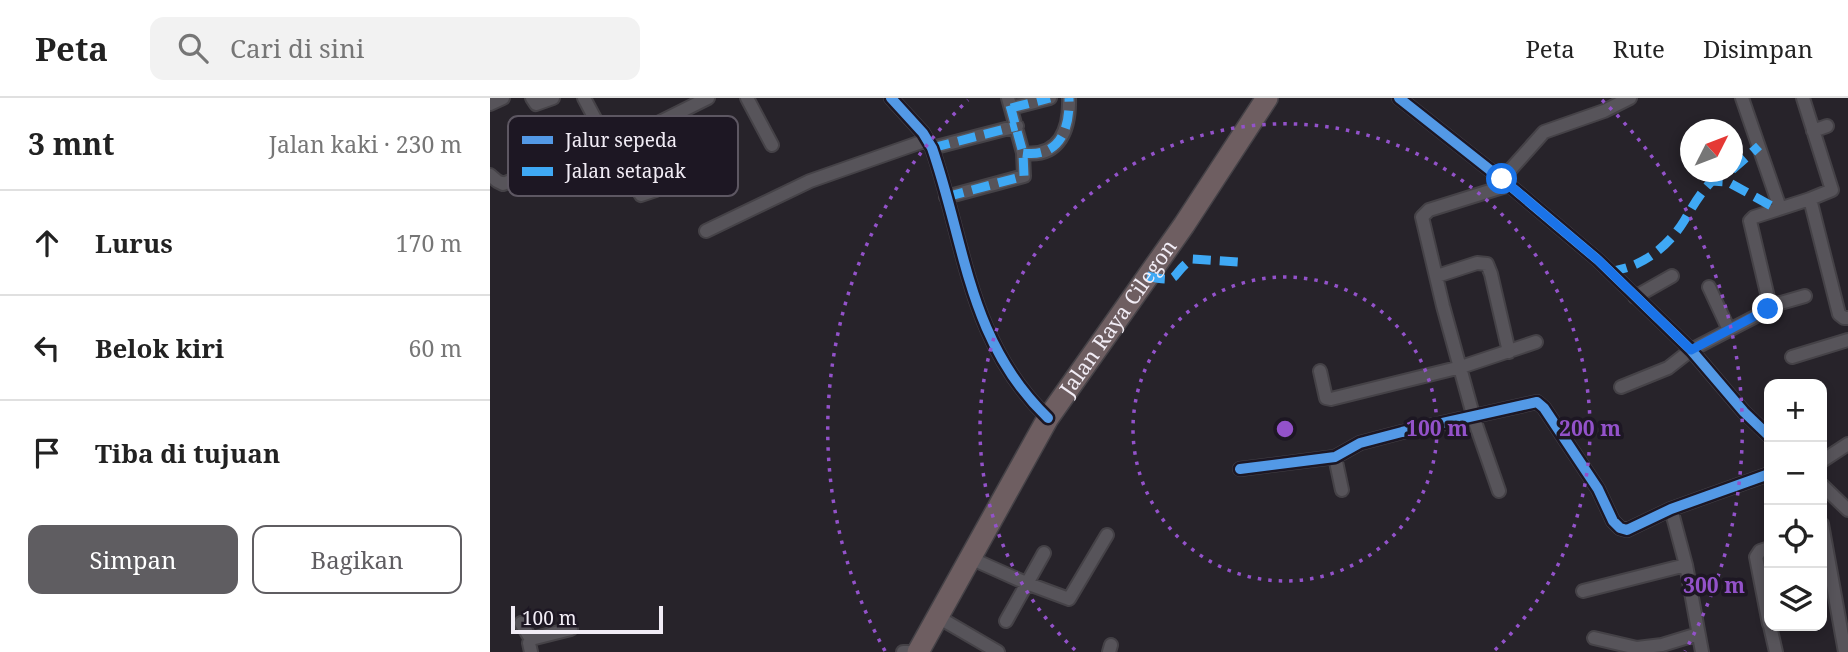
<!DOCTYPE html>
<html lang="id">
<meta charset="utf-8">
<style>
:root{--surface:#fff;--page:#f2f2f2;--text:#222;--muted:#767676;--line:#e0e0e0;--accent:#5f5d61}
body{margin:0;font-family:"Noto Serif",serif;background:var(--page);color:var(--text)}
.controls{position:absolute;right:21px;bottom:21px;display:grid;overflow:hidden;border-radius:14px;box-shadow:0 4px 10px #0003}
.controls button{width:63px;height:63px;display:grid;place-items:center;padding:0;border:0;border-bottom:2px solid var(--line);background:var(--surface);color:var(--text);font:35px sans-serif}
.compass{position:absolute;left:1190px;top:21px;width:63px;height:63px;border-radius:50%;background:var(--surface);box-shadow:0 4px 10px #0003;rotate:48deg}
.scale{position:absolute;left:21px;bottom:18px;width:152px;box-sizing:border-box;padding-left:7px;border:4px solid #f1ecf5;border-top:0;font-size:19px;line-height:24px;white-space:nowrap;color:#f1ecf5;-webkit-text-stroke:5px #1d1723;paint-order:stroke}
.stop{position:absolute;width:21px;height:21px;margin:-16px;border:5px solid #1a73e8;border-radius:50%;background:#fff}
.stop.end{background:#1a73e8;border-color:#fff;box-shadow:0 2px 7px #0008}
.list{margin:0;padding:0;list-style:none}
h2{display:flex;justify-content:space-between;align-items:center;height:91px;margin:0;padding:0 28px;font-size:30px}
h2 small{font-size:23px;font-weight:400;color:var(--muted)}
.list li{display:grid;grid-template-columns:46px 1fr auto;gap:21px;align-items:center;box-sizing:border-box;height:105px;padding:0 28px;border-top:2px solid var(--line)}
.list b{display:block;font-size:26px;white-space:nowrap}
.list em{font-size:23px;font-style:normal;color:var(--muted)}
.actions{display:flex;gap:14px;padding:21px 28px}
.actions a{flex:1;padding:16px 0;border:2px solid var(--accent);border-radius:14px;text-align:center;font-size:24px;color:var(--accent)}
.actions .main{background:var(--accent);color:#fff}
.icon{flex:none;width:38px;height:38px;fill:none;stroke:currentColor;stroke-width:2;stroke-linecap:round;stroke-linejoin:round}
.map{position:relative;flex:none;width:1358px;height:554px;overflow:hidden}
header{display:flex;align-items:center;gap:42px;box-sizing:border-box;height:98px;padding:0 35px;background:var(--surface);border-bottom:2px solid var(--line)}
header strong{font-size:33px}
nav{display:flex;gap:38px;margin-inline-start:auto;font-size:24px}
.search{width:490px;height:63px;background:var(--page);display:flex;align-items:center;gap:18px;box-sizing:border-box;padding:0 24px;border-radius:14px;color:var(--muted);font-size:26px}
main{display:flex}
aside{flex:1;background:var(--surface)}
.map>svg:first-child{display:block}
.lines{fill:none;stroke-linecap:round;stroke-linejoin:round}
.street-casing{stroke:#454247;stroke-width:16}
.highway-casing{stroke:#454247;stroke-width:24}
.street{stroke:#57545a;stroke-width:12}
.highway{stroke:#6e5e61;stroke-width:21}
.quiet{stroke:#3fa9f5;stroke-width:9;stroke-dasharray:18 9;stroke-linecap:butt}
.cycleway-casing{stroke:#1d1723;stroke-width:15}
.cycleway{stroke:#5399e6;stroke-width:10}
.route{stroke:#1a73e8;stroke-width:9}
.ring{fill:none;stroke:#9352ca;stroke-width:3.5;stroke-dasharray:3.5 7}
.labels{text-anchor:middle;stroke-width:7;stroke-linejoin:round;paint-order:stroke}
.street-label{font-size:21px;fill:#f1ecf5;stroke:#1d1723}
.key{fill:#1d1723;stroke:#5d5762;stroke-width:2}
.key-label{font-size:19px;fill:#f1ecf5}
.centre{fill:#9352ca;stroke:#1d1723;stroke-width:3.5}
.ring-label{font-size:21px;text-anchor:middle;font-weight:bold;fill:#9352ca;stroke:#1d1723;stroke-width:7;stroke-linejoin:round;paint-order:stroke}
</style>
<header>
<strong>Peta</strong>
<div class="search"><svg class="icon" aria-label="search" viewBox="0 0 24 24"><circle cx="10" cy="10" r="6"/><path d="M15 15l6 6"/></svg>Cari di sini</div>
<nav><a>Peta</a><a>Rute</a><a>Disimpan</a></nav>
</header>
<main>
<aside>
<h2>3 mnt<small>Jalan kaki · 230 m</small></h2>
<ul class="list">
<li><svg class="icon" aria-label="ahead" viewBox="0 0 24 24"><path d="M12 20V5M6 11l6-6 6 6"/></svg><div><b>Lurus</b></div><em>170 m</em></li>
<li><svg class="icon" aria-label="left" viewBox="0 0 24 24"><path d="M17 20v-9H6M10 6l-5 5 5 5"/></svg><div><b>Belok kiri</b></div><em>60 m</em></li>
<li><svg class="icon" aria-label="arrive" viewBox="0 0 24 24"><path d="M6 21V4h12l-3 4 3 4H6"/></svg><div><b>Tiba di tujuan</b></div></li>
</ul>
<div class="actions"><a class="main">Simpan</a><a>Bagikan</a></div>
</aside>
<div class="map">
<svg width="1358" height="554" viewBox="0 0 1358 554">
<rect width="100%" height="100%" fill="#27232a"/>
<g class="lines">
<defs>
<path id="street" d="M 42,0 L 46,6 L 63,0
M 94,0 L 120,49 L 218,0
M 257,0 L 282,47
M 401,0 L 433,35 L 442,50 C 476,148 478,243 558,320
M 909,0 L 1019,87 L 1108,162 L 1201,252 L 1254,314 L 1279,338
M 1252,0 L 1290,110
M 1313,0 L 1342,92 L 1320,101 L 1349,216 L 1354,220 L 1358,220
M 0,6 L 13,0
M 521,10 L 560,0
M 1323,33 L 1337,28
M 120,49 L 151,97 L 166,92
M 442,50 L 527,28
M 533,55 C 570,60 580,31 579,0
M 0,77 L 7,83 L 13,86 L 33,78 L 67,54 L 112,33
M 1012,81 L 1054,34 L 1114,13 L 1140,0
M 456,99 L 534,78 L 533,55 L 518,0
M 216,133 L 320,83 L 437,42
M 947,178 L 987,165 L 997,166 L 1001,176 L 1019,254
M 1219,189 L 1239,232
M 1145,199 L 1182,178
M 1280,208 L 1315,198
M 1302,259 L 1358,242
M 830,273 L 836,300 L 841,301 L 971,269 L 1046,244
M 1131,289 L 1178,270 L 1201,252 L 1276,213 L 1280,208 L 1260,123 L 1264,119 L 1320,101
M 845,359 L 852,392
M 1332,363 L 1358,346
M 750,371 L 845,359 L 870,345 L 912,334 L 1047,304 L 1054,310 L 1108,391 L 1123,423 L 1130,430 L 1137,432 L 1181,411 L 1279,376
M 1332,387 L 1358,412
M 1009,393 L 985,324 L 953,208 L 932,119 L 939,112 L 1019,87
M 1181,411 L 1196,467 L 1212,554
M 1332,426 L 1355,554
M 1279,450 L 1270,453 L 1266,459 L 1279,526
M 480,460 L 536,485 L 579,501 L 617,437
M 1093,493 L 1196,467
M 448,519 L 508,554
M 516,523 L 554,455
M 31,525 L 41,541
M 1280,528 L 1286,554
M 1104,540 L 1147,550 L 1172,547 L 1208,536
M 41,554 L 39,545 L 41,541 L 81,531
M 413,554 L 428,554
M 619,554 L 621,547"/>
<g id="highway">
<path id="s1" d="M 428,554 L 558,320 L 694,127 L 777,0"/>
</g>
</defs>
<use href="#street" class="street-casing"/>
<use href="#highway" class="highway-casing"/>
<use href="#street" class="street"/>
<use href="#highway" class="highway"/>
<path class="quiet" d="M 521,10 L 560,0
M 442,50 L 527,28
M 533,55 C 570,60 580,31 579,0
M 1242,72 L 1269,48
M 456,99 L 534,78 L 533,55 L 518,0
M 1119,173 C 1150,171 1178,149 1194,123 C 1203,108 1210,95 1222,83 L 1238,84 L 1287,111
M 657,178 C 693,186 678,178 702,161 L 748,164"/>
<defs>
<path id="cycleway" d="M 401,0 L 433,35 L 442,50 C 476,148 478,243 558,320
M 909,0 L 1019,87 L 1108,162 L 1201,252 L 1254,314 L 1279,338
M 750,371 L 845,359 L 870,345 L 912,334 L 1047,304 L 1054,310 L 1108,391 L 1123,423 L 1130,430 L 1137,432 L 1181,411 L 1279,376"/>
</defs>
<use href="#cycleway" class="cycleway-casing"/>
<use href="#cycleway" class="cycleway"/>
</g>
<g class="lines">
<path class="route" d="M 1012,81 L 1108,162 L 1201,252 L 1278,211"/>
</g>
<g class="ring">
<circle cx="795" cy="331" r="152"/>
<path d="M585 552A305 305 0 1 1 1005 552"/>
<path d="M395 553A457 457 0 0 1 478 2M1112 2A457 457 0 0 1 1195 553"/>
</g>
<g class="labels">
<g class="street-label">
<text dy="7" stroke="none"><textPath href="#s1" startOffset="390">Jalan Raya Cilegon</textPath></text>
</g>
</g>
<rect x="18" y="18" width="230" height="80" rx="10" class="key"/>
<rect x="32" y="38" width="31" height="8" fill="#5399e6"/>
<rect x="32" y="69" width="31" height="9" fill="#3fa9f5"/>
<g class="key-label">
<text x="75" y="49">Jalur sepeda</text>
<text x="75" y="80">Jalan setapak</text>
</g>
<circle cx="795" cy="331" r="10" class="centre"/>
<g class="ring-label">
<text x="947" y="338">100 m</text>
<text x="1100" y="338">200 m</text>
<text x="1224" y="495">300 m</text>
</g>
</svg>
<div class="controls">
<button>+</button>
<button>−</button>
<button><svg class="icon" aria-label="locate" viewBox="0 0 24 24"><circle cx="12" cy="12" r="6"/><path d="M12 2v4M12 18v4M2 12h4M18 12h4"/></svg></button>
<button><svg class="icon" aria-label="layers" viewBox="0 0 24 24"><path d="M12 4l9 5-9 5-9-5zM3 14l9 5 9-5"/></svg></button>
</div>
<svg class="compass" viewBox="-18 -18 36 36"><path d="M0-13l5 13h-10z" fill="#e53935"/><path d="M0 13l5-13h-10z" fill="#767676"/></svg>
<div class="scale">100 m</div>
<div class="stop" style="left:1012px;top:81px"></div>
<div class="stop end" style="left:1278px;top:211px"></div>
</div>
</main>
